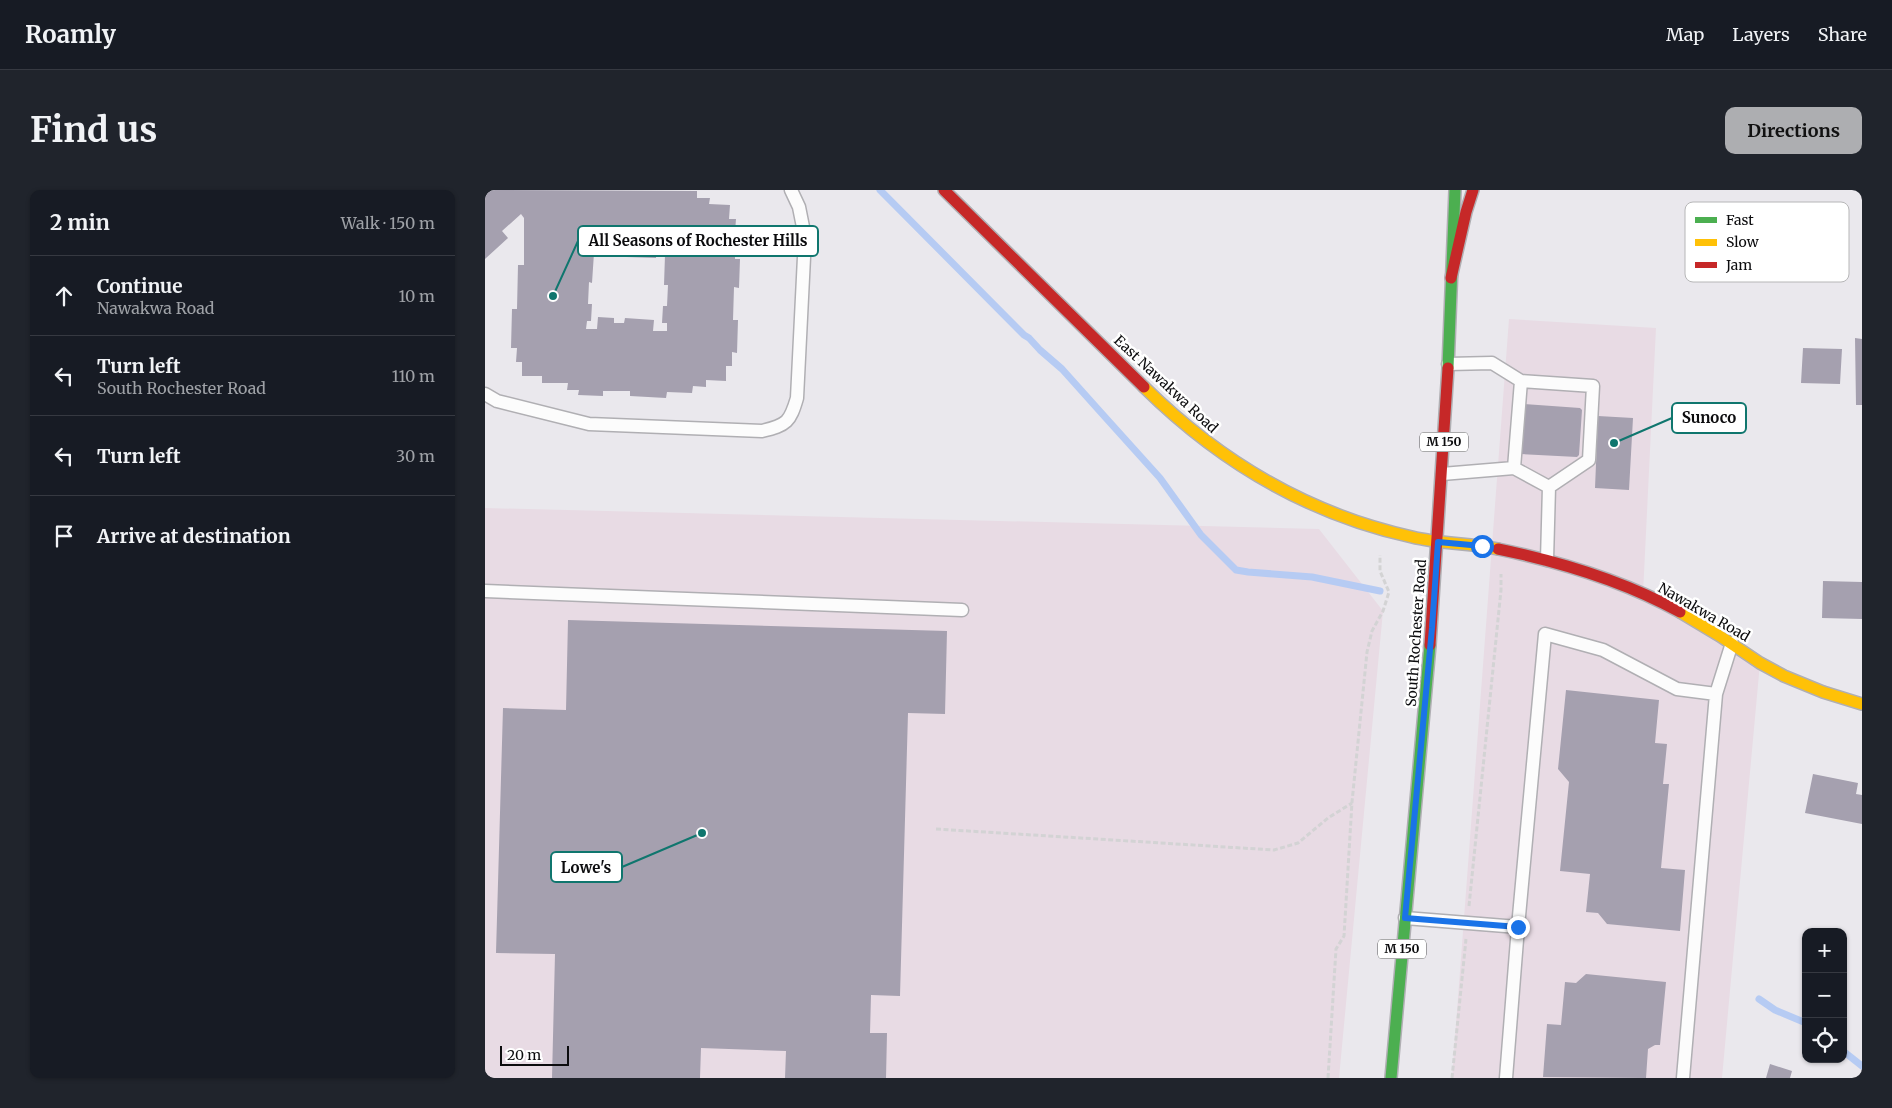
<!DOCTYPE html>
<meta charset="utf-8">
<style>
:root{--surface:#171b24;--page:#20242c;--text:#f1f3f6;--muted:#9ea1a6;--line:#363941;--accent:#adaeb1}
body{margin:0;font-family:Merriweather,serif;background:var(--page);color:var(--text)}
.controls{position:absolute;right:15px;bottom:15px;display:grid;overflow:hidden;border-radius:10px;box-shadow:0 1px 4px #0004}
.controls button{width:45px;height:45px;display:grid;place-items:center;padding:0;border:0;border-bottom:1px solid var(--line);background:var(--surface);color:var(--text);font:25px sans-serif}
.scale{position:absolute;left:15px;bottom:12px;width:69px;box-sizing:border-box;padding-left:5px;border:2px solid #0c0c0e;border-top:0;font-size:14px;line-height:18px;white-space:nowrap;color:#0c0c0e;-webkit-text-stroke:4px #fff;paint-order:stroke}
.stop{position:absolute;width:15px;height:15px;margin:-11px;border:4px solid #1a73e8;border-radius:50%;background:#fff}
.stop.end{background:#1a73e8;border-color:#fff;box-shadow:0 1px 5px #0008}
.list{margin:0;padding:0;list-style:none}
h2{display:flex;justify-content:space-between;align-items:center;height:65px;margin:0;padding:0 20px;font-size:21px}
h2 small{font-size:16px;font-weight:400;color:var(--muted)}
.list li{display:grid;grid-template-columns:32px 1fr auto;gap:15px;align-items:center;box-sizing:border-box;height:80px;padding:0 20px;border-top:1px solid var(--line)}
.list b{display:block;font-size:19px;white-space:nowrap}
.list p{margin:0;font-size:16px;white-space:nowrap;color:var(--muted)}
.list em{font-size:16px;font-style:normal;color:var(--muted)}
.icon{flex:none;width:28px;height:28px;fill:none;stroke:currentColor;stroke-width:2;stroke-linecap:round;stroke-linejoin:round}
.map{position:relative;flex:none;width:1377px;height:888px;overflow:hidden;border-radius:10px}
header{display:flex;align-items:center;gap:30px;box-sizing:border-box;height:70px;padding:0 25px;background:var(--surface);border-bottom:1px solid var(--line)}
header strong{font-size:24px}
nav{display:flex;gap:28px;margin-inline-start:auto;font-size:18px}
.intro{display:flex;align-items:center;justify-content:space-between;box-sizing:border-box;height:120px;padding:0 30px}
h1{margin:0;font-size:35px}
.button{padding:12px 22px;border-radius:10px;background:var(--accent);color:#111;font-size:18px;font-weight:700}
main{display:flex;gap:30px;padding:0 30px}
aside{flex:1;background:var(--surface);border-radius:10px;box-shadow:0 1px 4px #0004}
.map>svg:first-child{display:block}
.commercial{fill:#e8dbe4}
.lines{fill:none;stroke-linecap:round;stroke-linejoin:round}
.stream{stroke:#b6cbf3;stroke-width:7}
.building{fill:#a5a0af;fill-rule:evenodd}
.lane-casing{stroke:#b0afb3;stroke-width:15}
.fast-casing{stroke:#b0afb3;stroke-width:14}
.slow-casing{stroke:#b0afb3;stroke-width:14}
.jam-casing{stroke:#b0afb3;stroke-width:14}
.path{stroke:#d3d3d4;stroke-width:3;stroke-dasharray:5 2.5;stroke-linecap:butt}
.lane{stroke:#fcfcfc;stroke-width:12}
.fast{stroke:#4caf50;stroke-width:11}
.slow{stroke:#ffc107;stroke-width:11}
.jam{stroke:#c62828;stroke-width:11}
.route{stroke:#1a73e8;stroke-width:6}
.labels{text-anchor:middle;stroke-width:5;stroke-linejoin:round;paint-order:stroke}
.shield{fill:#fff;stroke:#555556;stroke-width:1}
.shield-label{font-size:12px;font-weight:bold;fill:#0c0c0e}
.street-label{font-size:14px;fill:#0c0c0e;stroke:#fff}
.key{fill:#fff;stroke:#b6b6b7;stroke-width:1}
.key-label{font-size:14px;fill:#0c0c0e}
.leader{fill:none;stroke:#0f766e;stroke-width:2}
.callout-dot{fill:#0f766e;stroke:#fff;stroke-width:2}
.callout{fill:#fff;stroke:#0f766e;stroke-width:2}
.callout-label{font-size:15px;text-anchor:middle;font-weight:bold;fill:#0c0c0e}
</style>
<header>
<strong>Roamly</strong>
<nav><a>Map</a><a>Layers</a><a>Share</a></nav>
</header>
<div class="intro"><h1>Find us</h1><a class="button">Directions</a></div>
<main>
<aside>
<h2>2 min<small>Walk · 150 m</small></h2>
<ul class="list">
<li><svg class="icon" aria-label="ahead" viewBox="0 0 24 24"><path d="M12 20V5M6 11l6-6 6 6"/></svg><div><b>Continue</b><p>Nawakwa Road</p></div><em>10 m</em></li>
<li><svg class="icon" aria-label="left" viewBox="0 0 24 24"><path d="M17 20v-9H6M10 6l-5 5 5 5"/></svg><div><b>Turn left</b><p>South Rochester Road</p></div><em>110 m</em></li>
<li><svg class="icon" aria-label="left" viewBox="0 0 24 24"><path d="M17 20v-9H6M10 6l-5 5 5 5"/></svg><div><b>Turn left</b></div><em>30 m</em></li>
<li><svg class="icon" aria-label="arrive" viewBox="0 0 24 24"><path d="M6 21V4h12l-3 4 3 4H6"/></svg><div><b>Arrive at destination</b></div></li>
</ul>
</aside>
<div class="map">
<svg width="1377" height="888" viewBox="0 0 1377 888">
<rect width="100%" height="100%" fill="#eae8ed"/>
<path class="commercial" d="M 1024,129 L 1171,138 L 1158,404 L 1275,473 L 1237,888 L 967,888 Z
M 0,318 L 834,339 L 898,421 L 854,888 L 0,888 Z"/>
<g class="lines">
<path class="stream" d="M 395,0 L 539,145 L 544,148 L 555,160 L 577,179 L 620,227 L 675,288 L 716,345 L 751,380 L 763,382 L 827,387 L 895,401
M 1274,809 L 1290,820 L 1321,833
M 1358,861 L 1377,876"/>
</g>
<path class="building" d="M 0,0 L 212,1 L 212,8 L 225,8 L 224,14 L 245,15 L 244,29 L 251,29 L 250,42 L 254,42 L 254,60 L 250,60 L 250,69 L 255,69 L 254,98 L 249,97 L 248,130 L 253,130 L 252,163 L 247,162 L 247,176 L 241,176 L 241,191 L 221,190 L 221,197 L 208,196 L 207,203 L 182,202 L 181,208 L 145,206 L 145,201 L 118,201 L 118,206 L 93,205 L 94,200 L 82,200 L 83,193 L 57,193 L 57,186 L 37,186 L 37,172 L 31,172 L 32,158 L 26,158 L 27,119 L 32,119 L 33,75 L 39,75 L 39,28 L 36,24 L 17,41 L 23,48 L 0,69 ZM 104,55 L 130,56 L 130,62 L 142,63 L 141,67 L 171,68 L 171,58 L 184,58 L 183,65 L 180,65 L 179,95 L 183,95 L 182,116 L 178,116 L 177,133 L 182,133 L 182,141 L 168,141 L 169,130 L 140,128 L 139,133 L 129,133 L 129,128 L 113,127 L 112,139 L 101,139 L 102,131 L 106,131 L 107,114 L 103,114 L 104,92 L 107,93 L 109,63 L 104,63 Z
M 1370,148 L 1377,149 L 1377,215 L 1371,215 Z
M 1318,158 L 1357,159 L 1355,194 L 1316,193 Z
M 1039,214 L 1095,218 L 1097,220 L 1094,265 L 1092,267 L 1036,264 L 1034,262 Z
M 1113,226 L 1148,228 L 1144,300 L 1110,298 Z
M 1338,391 L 1377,392 L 1377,429 L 1337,428 Z
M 83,430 L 462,441 L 460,524 L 423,523 L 415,806 L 386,805 L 385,843 L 402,843 L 401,888 L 300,888 L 301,861 L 216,858 L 215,888 L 67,888 L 70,764 L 11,763 L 18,518 L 81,520 Z
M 1081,500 L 1174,510 L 1170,553 L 1182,554 L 1178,594 L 1184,594 L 1176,678 L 1200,680 L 1195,741 L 1122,734 L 1113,723 L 1101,722 L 1105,684 L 1075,681 L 1084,592 L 1073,579 Z
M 1328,584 L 1373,593 L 1371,604 L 1377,605 L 1377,634 L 1320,623 Z
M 1101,784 L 1181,792 L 1175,855 L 1170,855 L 1163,859 L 1161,888 L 1058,887 L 1062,834 L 1076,835 L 1080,792 L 1091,793 Z
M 1285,874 L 1307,881 L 1305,888 L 1281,888 Z"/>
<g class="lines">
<defs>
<path id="lane" d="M 963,174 L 1007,173 L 1036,191 L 1029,278
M 1036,191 L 1108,196 L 1104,270 L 1064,297
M 0,204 L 12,211 L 104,234 L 277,241 C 302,235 305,232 312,208 L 320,47 L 314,17 L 306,0
M 957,284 L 1029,278 L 1064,297 L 1062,370
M 0,401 L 477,420
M 920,728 L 1033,737 L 1021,888
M 1033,737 L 1060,444 L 1118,460 L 1192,499 L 1231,504
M 1198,888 L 1231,504 L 1247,453"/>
<path id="fast" d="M 963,178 L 970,0
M 906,888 L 945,455"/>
<path id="slow" d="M 659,197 C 735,272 822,324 927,347 C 955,354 985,353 1013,359
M 1195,422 L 1235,446 L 1275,473 L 1299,486 L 1338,502 L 1377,514"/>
<path id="jam" d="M 459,0 L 659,197
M 966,88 L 981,22 L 988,0
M 1013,359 C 1076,372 1139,391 1195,422
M 945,455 L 963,178"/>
</defs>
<use href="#lane" class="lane-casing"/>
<use href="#fast" class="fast-casing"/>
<use href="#slow" class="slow-casing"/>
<use href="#jam" class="jam-casing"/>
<path class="path" d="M 451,639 L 789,660 L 813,653 L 843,628 L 867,613
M 984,716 L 1016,400 L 1016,384
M 843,888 L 851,759 L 859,746 L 867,612 L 882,462 L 887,441 L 898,421 L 904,402 L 895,381 L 895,365
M 967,888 L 981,749"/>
<use href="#lane" class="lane"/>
<use href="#fast" class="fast"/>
<use href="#slow" class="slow"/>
<use href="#jam" class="jam"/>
</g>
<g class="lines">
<path class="route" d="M 997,356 L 953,352 L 947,438 L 920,728 L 1033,737"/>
</g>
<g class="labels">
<g class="shield">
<rect x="935" y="242.5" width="48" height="19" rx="4"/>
<rect x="893" y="749.5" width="48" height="19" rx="4"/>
</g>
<g class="shield-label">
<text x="959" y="256">M 150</text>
<text x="917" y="763">M 150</text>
</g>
<g class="street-label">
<text transform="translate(681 194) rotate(43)" y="5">East Nawakwa Road</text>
<text transform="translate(1219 422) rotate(30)" y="5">Nawakwa Road</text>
<text transform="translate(931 443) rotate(-86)" y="5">South Rochester Road</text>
</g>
</g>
<rect x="1200" y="12" width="164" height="80" rx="8" class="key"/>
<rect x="1210" y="27" width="22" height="6" fill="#4caf50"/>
<rect x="1210" y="49" width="22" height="7" fill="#ffc107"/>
<rect x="1210" y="72" width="22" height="6" fill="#c62828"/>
<g class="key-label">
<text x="1241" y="35">Fast</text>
<text x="1241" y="57">Slow</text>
<text x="1241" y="80">Jam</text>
</g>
<path class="leader" d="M68 106L93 51M1129 253L1187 228M217 643L137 677"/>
<g class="callout-dot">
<circle cx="68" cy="106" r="5"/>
<circle cx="1129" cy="253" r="5"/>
<circle cx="217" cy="643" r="5"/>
</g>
<g class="callout">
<rect x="93" y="36" width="240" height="30" rx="5"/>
<rect x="1187" y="213" width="74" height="30" rx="5"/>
<rect x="66" y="662" width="71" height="30" rx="5"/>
</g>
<g class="callout-label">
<text x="213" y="56">All Seasons of Rochester Hills</text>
<text x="1224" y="233">Sunoco</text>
<text x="101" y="683">Lowe's</text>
</g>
</svg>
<div class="controls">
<button>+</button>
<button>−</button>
<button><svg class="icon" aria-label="locate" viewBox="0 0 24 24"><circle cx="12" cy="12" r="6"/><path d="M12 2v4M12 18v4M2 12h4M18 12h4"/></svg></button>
</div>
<div class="scale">20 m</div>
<div class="stop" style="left:997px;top:356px"></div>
<div class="stop end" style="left:1033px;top:737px"></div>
</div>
</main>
